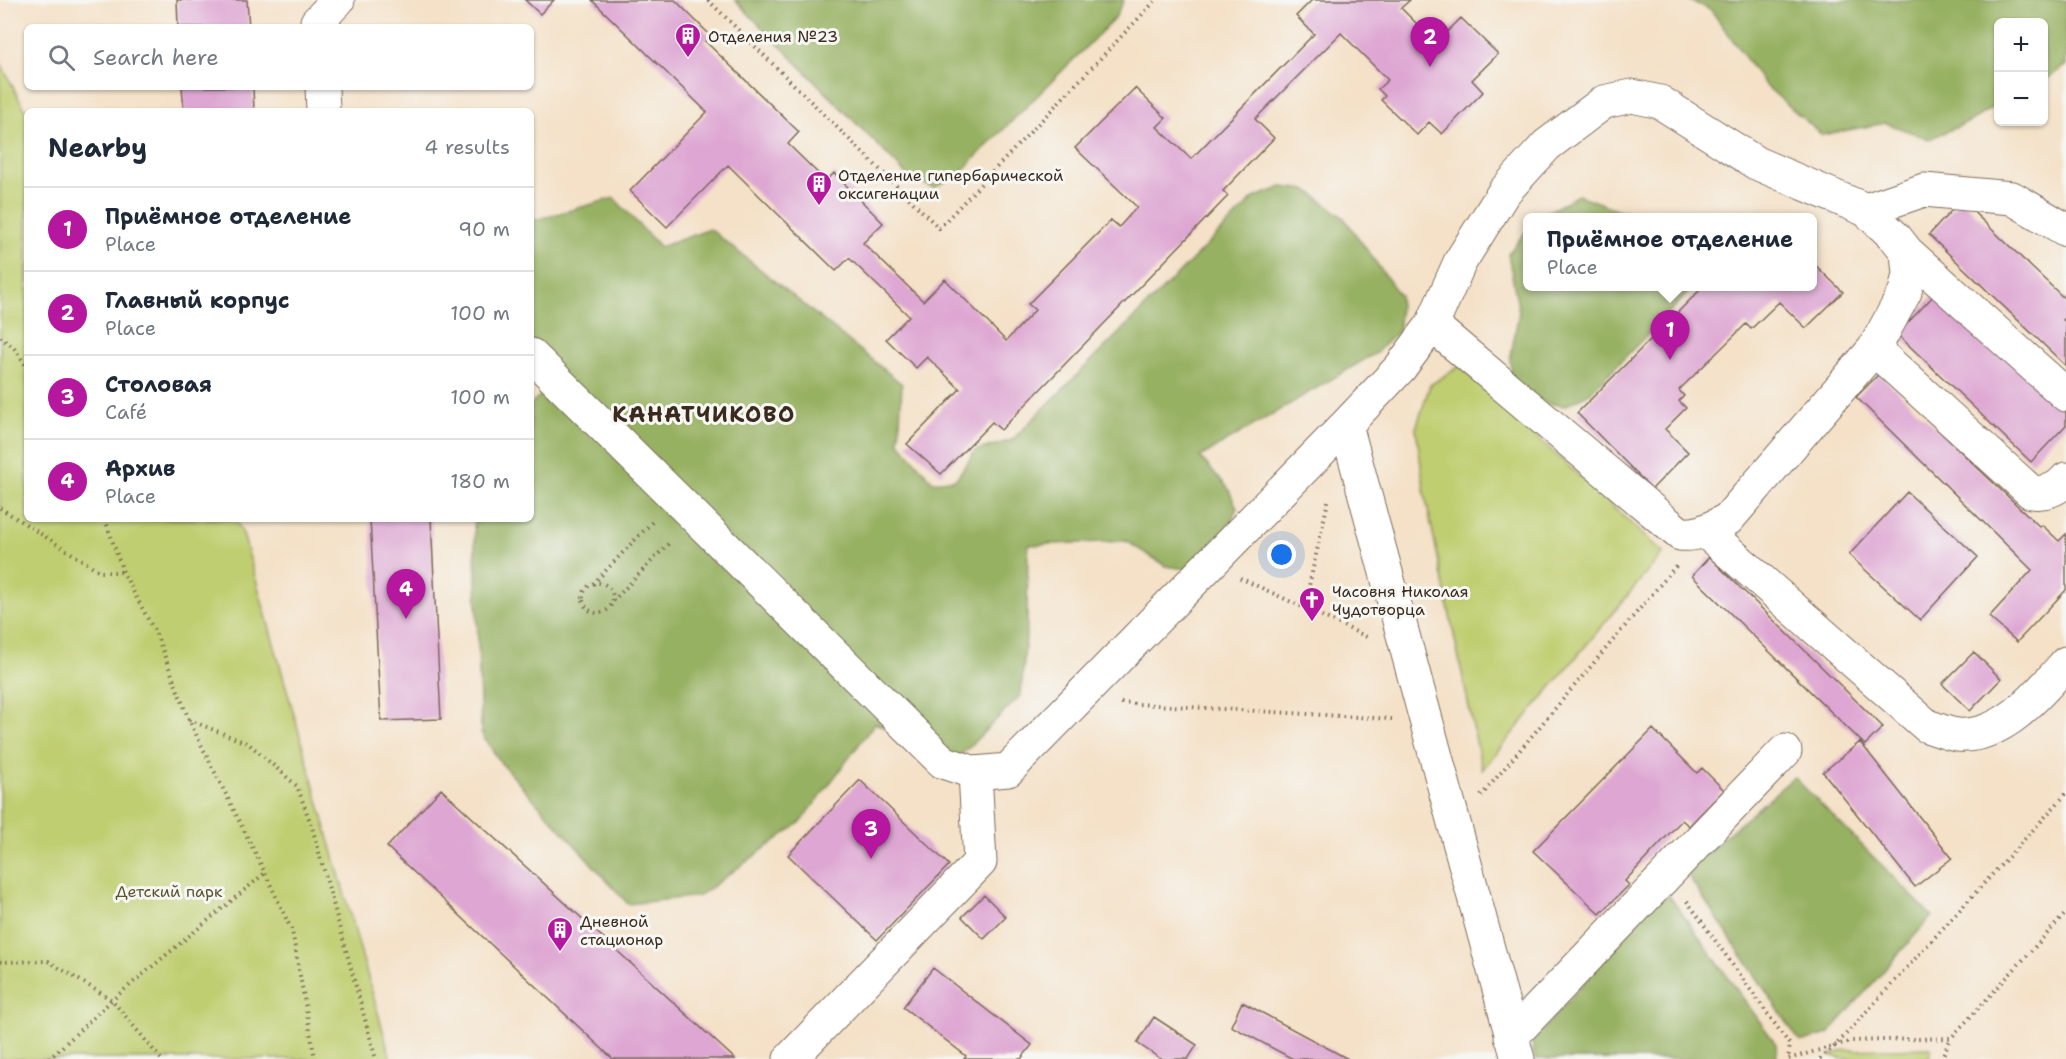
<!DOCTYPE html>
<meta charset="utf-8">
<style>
:root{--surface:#fff;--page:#f6f6f7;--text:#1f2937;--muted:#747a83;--line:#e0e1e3;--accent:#b5179e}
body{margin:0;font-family:"Shantell Sans",sans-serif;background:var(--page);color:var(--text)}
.controls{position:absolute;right:18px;top:18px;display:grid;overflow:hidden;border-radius:9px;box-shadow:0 2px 4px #0004}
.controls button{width:54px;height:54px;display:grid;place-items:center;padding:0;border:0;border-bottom:2px solid var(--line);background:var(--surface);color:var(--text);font:30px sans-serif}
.you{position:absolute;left:1282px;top:555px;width:21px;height:21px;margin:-15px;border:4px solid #fff;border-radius:50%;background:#1a73e8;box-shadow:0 0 0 9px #1a73e833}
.badge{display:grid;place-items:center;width:39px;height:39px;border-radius:50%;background:var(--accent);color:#fff;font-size:20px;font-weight:700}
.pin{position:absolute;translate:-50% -50px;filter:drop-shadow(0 2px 3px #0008)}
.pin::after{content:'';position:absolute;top:32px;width:21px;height:18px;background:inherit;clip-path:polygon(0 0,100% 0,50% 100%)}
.popup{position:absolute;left:1523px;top:213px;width:294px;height:78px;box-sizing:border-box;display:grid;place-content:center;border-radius:9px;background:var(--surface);filter:drop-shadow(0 2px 4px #0005);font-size:20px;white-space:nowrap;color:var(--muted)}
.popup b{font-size:22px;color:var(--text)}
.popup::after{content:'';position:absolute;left:50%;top:100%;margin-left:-12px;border:12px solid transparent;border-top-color:var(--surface)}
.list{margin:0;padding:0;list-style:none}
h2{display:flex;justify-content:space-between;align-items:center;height:78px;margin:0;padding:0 24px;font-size:26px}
h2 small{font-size:20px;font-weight:400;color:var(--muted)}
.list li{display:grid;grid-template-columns:39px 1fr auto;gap:18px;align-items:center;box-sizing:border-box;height:84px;padding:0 24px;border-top:2px solid var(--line)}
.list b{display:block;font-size:22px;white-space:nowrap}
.list p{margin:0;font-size:20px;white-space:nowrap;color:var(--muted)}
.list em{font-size:20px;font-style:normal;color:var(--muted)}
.icon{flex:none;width:33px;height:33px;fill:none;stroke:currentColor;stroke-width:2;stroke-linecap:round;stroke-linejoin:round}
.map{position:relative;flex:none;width:2066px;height:1059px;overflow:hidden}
.search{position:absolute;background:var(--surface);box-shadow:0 2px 4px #0004;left:24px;top:24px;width:510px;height:66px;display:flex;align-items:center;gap:15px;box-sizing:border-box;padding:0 21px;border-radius:9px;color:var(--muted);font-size:22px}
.panel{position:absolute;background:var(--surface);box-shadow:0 2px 4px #0004;left:24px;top:108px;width:510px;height:414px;border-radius:9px}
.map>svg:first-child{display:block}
.green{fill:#bfce70;stroke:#7d7c47;stroke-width:1.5}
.forest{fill:#97b162;stroke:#696e40;stroke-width:1.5}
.building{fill:#dea7d3}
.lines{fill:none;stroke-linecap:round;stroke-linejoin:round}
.minor-casing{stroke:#7c6a59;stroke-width:35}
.path{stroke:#7c6a59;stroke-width:4;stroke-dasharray:1.5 4.5;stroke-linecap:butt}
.minor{stroke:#fff;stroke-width:33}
.labels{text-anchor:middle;stroke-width:6;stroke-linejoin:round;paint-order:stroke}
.poi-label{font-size:16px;fill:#3b2a1e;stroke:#f6f6f2;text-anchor:start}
.park-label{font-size:16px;fill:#5c5332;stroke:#f6f6f2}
.district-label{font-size:22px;font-weight:bold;letter-spacing:1.5px;fill:#3b2a1e;stroke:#f6f6f2}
</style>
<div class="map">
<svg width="2066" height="1059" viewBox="0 0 2066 1059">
<rect width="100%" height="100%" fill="#f6f6f2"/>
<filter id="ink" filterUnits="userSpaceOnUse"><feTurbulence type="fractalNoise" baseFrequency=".0167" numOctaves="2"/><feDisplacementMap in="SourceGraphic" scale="12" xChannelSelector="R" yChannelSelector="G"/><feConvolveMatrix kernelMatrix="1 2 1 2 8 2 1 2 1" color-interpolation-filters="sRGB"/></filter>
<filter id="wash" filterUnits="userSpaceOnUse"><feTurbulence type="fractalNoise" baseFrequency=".008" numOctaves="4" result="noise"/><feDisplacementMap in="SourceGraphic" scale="24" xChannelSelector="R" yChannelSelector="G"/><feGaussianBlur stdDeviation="1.35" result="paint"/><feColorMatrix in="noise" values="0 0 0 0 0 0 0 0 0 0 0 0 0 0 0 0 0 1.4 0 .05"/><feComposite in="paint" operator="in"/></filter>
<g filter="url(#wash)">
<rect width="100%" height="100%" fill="#f4e1c7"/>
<path class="green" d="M 0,62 L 27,114 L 27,519 L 235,519 L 243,534 L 391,1059 L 0,1059 Z
M 1460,366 L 1663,553 L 1482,770 L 1425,495 L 1416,428 L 1430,385 Z
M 1931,1048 L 1929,1059 L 1843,1059 L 1830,1055 L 1846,1050 Z"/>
<path class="forest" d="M 735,0 L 1124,0 L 1115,18 L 958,175 L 934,188 L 909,177 Z
M 1688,0 L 2066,0 L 2066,65 L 2044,81 L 2044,22 L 1998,22 L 1998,104 L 1969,122 L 1929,139 L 1886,123 L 1822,135 L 1765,85 L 1711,10 Z
M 1282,187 L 1308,190 L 1344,218 L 1400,296 L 1399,330 L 1376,353 L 1200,457 L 1228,488 L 1237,508 L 1228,527 L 1186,569 L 1166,566 L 1126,541 L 1028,545 L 1027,625 L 1021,695 L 956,760 L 875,723 L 801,822 L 699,896 L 628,904 L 501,763 L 481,733 L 474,519 L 531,519 L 531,404 L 544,392 L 531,378 L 531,221 L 614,198 L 660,247 L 710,229 L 902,384 L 899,442 L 933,482 L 956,479 L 975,451 L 1012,440 L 1254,198 Z
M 1578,195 L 1637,217 L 1539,217 Z
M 1527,230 L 1528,286 L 1691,287 L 1691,290 L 1590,393 L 1565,406 L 1545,403 L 1512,380 L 1510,360 L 1519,312 L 1508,254 Z
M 1794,777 L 1932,916 L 1828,1034 L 1800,1042 L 1685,871 Z
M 1665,890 L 1776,1044 L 1777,1059 L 1535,1059 L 1532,1042 Z"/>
<g id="blocks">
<path class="building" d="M 177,0 L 247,0 L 249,27 L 178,27 Z
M 525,0 L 554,0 L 540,14 Z
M 592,0 L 675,0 L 710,35 L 705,41 L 799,132 L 788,144 L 826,181 L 834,173 L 883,223 L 863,243 L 923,301 L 945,279 L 1006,341 L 1035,310 L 1028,304 L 1111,220 L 1119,227 L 1137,207 L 1075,148 L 1135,88 L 1166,118 L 1157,127 L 1191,159 L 1314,34 L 1296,16 L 1312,0 L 1410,0 L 1401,8 L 1436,43 L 1461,18 L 1498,54 L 1472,80 L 1483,92 L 1442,134 L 1429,122 L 1417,135 L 1381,100 L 1385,96 L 1378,89 L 1388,80 L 1341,33 L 1255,119 L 1274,138 L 1223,191 L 1228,196 L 1001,430 L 992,422 L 941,474 L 907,444 L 960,389 L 927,357 L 916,368 L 886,339 L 909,316 L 849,258 L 836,271 L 728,165 L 667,227 L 630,191 L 707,112 Z
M 182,87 L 253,87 L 254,111 L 184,111 Z
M 1961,200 L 2066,300 L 2066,317 L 2063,320 L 2066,322 L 2066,366 L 1929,235 Z
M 1812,262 L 1843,292 L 1806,328 L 1779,302 L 1751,329 L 1746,324 L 1679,390 L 1684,396 L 1679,401 L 1686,408 L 1665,429 L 1688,452 L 1652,489 L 1577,413 L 1704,286 L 1812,286 Z
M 1941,288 L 2066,406 L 2066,425 L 2031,462 L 1897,334 Z
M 1879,374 L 2040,527 L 2042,525 L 2059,541 L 2066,534 L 2066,590 L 2017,642 L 1989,617 L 2032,570 L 1856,397 Z
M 1907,492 L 1978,557 L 1920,620 L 1849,555 Z
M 370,519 L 431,519 L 441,719 L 381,721 Z
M 1709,557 L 1883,727 L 1865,745 L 1692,576 Z
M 1974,652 L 2001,679 L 1970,711 L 1942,684 Z
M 1653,729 L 1697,773 L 1702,768 L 1724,790 L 1689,826 L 1682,820 L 1625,881 L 1629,885 L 1600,914 L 1533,851 Z
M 1860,742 L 1952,858 L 1915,887 L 1823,772 Z
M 860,780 L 949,865 L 877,940 L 788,855 Z
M 441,789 L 735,1059 L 613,1059 L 387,847 Z
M 984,895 L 1006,917 L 984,939 L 962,917 Z
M 933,968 L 1032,1045 L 1021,1059 L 964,1059 L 966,1056 L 903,1007 Z
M 1242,1002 L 1348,1059 L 1293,1059 L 1231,1026 Z
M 1154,1017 L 1197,1045 L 1188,1059 L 1161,1059 L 1137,1043 Z"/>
</g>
</g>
<g filter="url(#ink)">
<use href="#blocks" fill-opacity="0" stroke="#7c6a59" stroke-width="1.5"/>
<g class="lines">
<defs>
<path id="minor" d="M 317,27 L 317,22 L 338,0
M 322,87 L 323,111
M 1907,252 L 2066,395
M 1432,325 L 1680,534 C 1699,536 1711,528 1728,519 L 1874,349 L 1905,292 L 1909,274 L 1907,252 L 1896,238 L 1866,210
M 1874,349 L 2031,492 C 2044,494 2057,490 2066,479
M 531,355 L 943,762 L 975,773 L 1008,770 L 1346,425 L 1518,1059
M 1346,425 L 1400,368 L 1432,325 L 1460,262 L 1504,192 L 1547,145 L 1604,102 L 1632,96 L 1660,102 L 1756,163 L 1866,210 L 1924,190 L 2012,198 L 2066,230
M 1705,531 L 1927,726 C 1937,729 1948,734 1958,735 C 2003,738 2039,694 2066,663
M 1511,1037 L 1785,751
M 790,1059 L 980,862 L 975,773"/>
</defs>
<use href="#minor" class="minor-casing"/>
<path class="path" d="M 708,0 L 939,228 L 1156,0
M 0,337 L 14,348 L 27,367
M 0,508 L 101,572 L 123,572
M 105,519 L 123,572 L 157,636 L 189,720 L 265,873 L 292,931 L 315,1059
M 1240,578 L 1369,638
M583 598a15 15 0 1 1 30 0a15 15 0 1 1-30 0Z
M 593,584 L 653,521
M 613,601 L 671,541
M 1304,608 L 1329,497
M 1121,703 L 1392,719
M 189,720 L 249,744 L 297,786 L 312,827 L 376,1059
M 1481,796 L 1676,566
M 1687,901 L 1790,1045 L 1788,1059 L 1851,1041 L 1951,1038 L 2066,913
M 0,962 L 48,961 L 112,1000 L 161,1059
M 49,1059 L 112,1000 L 265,873
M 1820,1059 L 1836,1045 L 2066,794
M 1941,1059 L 1951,1038"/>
<use href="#minor" class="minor"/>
</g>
</g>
<defs>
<symbol id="building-pin" viewBox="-11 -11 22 30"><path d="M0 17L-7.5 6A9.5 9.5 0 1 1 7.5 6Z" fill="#b5179e" stroke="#f6f6f2"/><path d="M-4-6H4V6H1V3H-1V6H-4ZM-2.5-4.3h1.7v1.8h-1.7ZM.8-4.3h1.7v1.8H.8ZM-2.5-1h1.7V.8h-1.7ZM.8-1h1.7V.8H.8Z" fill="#fff"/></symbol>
<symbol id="church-pin" viewBox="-11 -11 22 30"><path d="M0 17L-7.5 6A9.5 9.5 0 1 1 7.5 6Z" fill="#b5179e" stroke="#f6f6f2"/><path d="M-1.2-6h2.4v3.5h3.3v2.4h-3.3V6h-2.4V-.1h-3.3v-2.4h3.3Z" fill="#fff"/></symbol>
</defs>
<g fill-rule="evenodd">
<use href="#building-pin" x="673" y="21" width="30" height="40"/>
<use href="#building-pin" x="804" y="169" width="30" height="40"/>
<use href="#church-pin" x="1297" y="585" width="30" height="40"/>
<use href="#building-pin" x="545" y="915" width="30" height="40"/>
</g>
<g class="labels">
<g class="poi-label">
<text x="708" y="42">Отделения №23</text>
<text x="838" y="181">Отделение гипербарической<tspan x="838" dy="18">оксигенации</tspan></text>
<text x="1332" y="597">Часовня Николая<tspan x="1332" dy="18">Чудотворца</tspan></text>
<text x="580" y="927">Дневной<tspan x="580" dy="18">стационар</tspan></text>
</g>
<g class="park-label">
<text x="169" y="897">Детский парк</text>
</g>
<g class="district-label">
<text x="704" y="422">КАНАТЧИКОВО</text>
</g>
</g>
</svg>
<div class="controls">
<button>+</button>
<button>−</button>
</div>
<div class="you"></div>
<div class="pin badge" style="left:1670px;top:360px">1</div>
<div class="popup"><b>Приёмное отделение</b>Place</div>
<div class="pin badge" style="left:1430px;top:67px">2</div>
<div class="pin badge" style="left:871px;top:859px">3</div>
<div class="pin badge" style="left:406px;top:619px">4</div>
<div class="search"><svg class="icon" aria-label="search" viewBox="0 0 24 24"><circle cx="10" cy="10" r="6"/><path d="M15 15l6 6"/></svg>Search here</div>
<section class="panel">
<h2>Nearby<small>4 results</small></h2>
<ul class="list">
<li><span class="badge">1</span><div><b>Приёмное отделение</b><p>Place</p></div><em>90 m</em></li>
<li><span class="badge">2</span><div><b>Главный корпус</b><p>Place</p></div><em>100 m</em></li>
<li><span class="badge">3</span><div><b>Столовая</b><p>Café</p></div><em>100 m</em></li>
<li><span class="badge">4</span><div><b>Архив</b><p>Place</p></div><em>180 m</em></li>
</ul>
</section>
</div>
